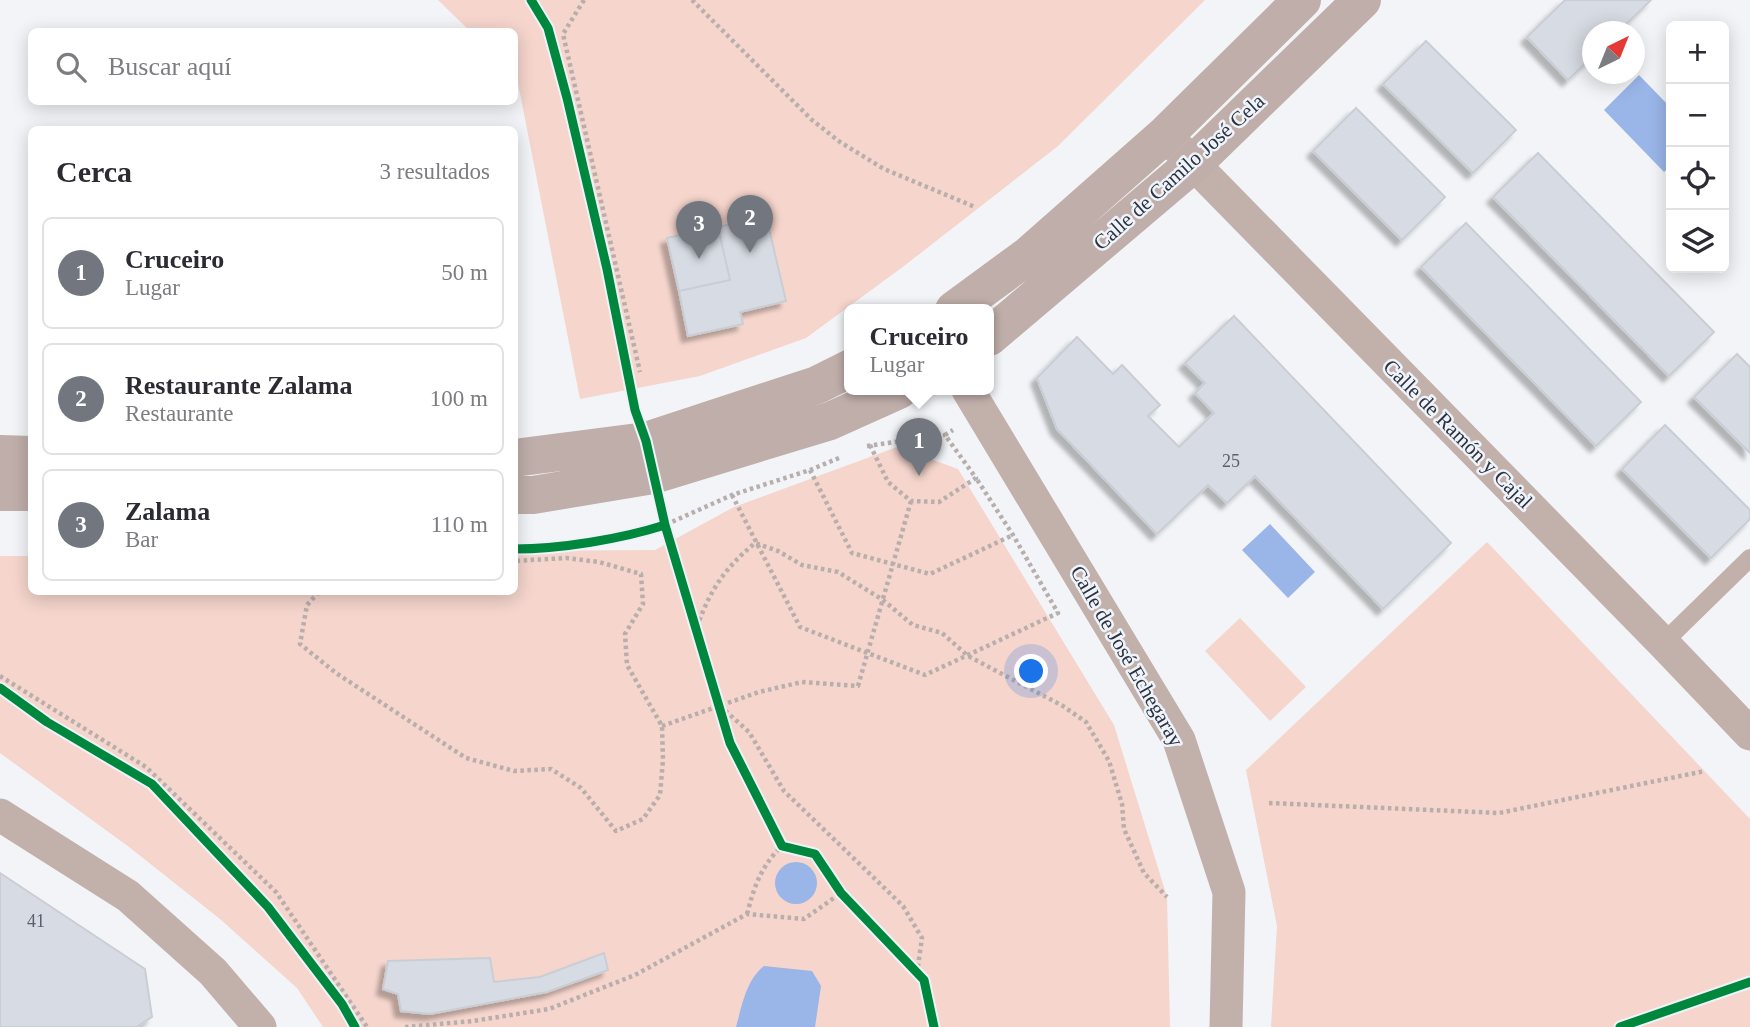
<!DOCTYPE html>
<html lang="es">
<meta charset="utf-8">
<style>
:root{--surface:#fff;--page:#f2f2f3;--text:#2b2b33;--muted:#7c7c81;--line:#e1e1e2;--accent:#71767f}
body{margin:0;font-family:Georgia,serif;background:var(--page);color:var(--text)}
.controls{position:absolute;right:21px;top:21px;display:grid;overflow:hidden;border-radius:10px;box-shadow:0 4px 18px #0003}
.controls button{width:63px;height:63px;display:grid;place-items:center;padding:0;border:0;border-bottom:2px solid var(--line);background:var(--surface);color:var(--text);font:35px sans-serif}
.compass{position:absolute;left:1582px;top:21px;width:63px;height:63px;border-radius:50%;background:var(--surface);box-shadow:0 4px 18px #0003;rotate:43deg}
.you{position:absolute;left:1032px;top:672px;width:24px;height:24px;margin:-18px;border:5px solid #fff;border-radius:50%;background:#1a73e8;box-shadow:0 0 0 10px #1a73e833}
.badge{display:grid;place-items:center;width:46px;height:46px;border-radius:50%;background:var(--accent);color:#fff;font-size:23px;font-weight:700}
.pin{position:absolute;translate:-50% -58px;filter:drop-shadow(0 2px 4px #0008)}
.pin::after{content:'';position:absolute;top:37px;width:24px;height:21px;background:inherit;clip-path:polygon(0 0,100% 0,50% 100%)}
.popup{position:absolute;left:844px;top:304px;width:150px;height:91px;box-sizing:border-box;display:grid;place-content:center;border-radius:10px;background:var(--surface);filter:drop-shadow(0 2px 5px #0005);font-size:23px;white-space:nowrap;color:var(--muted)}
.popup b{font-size:26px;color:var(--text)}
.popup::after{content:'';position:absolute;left:50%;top:100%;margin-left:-14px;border:14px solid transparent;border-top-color:var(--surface)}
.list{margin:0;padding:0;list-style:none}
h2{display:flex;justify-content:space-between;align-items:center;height:91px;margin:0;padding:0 28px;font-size:30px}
h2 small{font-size:23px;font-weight:400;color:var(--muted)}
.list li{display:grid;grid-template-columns:46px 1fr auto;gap:21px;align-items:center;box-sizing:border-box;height:112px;margin:0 14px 14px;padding:0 14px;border:2px solid var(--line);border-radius:10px}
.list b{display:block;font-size:26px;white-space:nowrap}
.list p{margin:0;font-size:23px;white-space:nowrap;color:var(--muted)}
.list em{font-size:23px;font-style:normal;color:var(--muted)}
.icon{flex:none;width:38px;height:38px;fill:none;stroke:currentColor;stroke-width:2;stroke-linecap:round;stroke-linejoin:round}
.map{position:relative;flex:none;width:1750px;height:1027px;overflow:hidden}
.search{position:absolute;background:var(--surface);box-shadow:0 4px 18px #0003;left:28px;top:28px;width:490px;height:77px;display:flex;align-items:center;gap:18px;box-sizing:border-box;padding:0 24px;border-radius:10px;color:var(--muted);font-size:26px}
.panel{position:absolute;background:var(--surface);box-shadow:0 4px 18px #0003;left:28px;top:126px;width:490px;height:469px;border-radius:10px}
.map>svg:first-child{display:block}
.green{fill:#f5d5cc}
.water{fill:#9ab5e8}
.building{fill:#d7dce4;stroke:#c9ced5;stroke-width:2;filter:url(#shadow)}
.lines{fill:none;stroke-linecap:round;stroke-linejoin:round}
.path{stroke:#b8aeac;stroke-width:4.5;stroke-dasharray:3.5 3.5;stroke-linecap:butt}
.lane{stroke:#c2b0ab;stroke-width:18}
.street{stroke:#c2b0ab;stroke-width:33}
.secondary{stroke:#bfaeaa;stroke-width:38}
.cycleway-casing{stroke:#eff3fa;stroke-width:13}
.cycleway{stroke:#00873e;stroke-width:9}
.labels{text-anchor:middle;stroke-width:5;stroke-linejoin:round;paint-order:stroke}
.number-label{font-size:18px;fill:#5a606c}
.street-label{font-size:21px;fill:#2c323f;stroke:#eff3fa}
</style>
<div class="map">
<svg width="1750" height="1027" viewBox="0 0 1750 1027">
<defs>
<filter id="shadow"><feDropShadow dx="-6" dy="6" stdDeviation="2" flood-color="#0004"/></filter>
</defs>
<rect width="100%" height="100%" fill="#f2f4f7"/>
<path class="green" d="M 438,0 L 1205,0 L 1058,146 L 904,266 L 806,338 L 700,376 L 580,399 L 517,78 L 515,75 L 514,32 L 470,31 Z
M 897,447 L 958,469 L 1114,725 L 1167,897 L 1170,1027 L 323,1027 L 297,988 L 220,919 L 129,847 L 0,753 L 0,556 L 31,556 L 32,592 L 514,592 L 515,551 L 655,550 L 734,507 Z
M 1487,542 L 1750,819 L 1750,1027 L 1271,1027 L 1277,926 L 1246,770 Z
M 1240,618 L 1306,687 L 1270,721 L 1205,651 Z"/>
<path class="water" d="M 1639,75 L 1671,108 L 1671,165 L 1664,172 L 1604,110 Z
M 1270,524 L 1315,572 L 1288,598 L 1242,550 Z
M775 883a21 21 0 1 1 42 0a21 21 0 1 1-42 0Z
M 764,966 L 812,971 L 821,986 L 815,1027 L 736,1027 C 742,1006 746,980 764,966 Z"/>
<path class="building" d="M 1565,0 L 1651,0 L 1618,32 L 1592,32 L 1592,57 L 1568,80 L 1527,37 Z
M 1426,41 L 1516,130 L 1473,173 L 1383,84 Z
M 1356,108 L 1445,197 L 1402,240 L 1313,151 Z
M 1538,153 L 1714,332 L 1669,376 L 1493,197 Z
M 766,216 L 786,301 L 740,312 L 743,324 L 688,336 L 679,291 L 730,280 L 718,227 Z
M 1466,223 L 1641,402 L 1596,446 L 1421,267 Z
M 718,227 L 730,280 L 679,291 L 667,238 Z
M 1234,316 L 1451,543 L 1383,609 L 1255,476 L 1227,503 L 1208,485 L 1157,534 L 1057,429 L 1037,378 L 1077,337 L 1113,374 L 1122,365 L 1160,405 L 1148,416 L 1179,447 L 1214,413 L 1195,393 L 1205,383 L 1185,363 Z
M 1737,354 L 1750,367 L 1750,453 L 1694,397 Z
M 1665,425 L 1750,510 L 1750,519 L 1711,558 L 1622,469 Z
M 0,873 L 145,969 L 152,1017 L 136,1027 L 0,1027 Z
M 604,953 L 608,970 L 547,992 L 430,1014 L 401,1011 L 398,994 L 383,989 L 388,961 L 490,958 L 494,982 L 540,977 Z"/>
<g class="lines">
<path class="path" d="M 584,0 L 563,34 L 640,372
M 692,0 L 812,120 L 840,142 L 884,169 L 975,207
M 870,445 L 888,482 L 911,501 L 939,502 L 976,478 L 945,435 L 953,430
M 867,446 L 945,435
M 839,458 L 810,470 L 732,495 L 665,525 L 730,743 L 782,846 L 815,854 L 841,893 L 924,980 L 934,1027
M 810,470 L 852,553 L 930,574 L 1013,535
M 732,495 L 800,627 L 925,675 L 1058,613 L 1013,535 L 976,478
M 319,592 L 307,605 L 300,644 L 336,673 L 466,758 L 514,771 L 551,769 L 581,788 L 616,831 L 643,819 L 660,795 L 663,760 L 662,726 L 627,665 L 625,634 L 643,604 L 641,574 L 599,562 L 566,558 L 514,561
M 697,627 C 710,590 724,569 755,543 L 778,551 L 802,565 L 838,572 L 883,600 L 913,625 L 942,633 L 968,656 L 1063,706 L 1086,722 L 1109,761 L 1122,804 L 1124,829 L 1144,873 L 1167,897
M 0,676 L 146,767 L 276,892 L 367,1027
M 720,706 L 749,732 L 784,791 L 903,906 L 922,938 L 917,973
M 662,726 L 759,692 L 802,682 L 858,686 L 911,501
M 1269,803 L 1499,813 L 1705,771
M 747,914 C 754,887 761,866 782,846
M 405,1027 L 473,1021 L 549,1009 L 635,975 L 747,914 L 804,919 L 841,893
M 1620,1027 L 1750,982"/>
<path class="lane" d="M 1663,643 L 1750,558"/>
<path class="street" d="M 1175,145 L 1663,643 L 1750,734
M 968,390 L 1179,740 L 1229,892 L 1226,1027
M 0,815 L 128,896 L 213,972 L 260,1027"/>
<path class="secondary" d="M 954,310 L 1029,255 L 1165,135 L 1302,0
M 989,337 L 1193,164 L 1362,0
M 0,454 L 32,455
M 514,458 L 646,441 L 817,385 L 849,369
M 0,492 L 32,492
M 514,495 L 533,495 L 653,475 L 830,421 L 899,390"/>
<defs>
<path id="cycleway" d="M 665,525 L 730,743 L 782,846 L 815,854 L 841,893 L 924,980 L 934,1027
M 514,549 C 561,549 621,539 665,525 L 646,441 L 635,410 L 607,269 L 567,98 L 548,28 L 531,0
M 0,688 L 47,722 L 152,784 L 268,907 L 342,1004 L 355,1027
M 1620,1027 L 1750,982"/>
</defs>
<use href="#cycleway" class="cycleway-casing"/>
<use href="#cycleway" class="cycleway"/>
</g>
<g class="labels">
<g class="number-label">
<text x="1231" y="467">25</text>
<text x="36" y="927">41</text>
</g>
<g class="street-label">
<text transform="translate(1179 172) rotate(-42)" y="7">Calle de Camilo José Cela</text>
<text transform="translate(1458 434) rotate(45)" y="7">Calle de Ramón y Cajal</text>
<text transform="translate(1127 656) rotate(60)" y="7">Calle de José Echegaray</text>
</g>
</g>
</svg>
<div class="controls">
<button>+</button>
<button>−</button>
<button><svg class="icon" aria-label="locate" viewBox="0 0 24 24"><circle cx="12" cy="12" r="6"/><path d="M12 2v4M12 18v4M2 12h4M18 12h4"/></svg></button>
<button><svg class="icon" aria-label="layers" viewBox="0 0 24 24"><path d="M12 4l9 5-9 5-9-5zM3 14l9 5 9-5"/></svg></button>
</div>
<svg class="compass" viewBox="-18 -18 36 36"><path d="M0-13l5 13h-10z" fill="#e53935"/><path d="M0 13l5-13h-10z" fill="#7c7c81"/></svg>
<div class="you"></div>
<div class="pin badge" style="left:919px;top:476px">1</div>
<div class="popup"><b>Cruceiro</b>Lugar</div>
<div class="pin badge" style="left:750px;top:253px">2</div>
<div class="pin badge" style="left:699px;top:259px">3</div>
<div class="search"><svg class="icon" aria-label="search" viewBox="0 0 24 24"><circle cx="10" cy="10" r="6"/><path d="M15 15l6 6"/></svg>Buscar aquí</div>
<section class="panel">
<h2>Cerca<small>3 resultados</small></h2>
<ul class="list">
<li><span class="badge">1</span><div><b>Cruceiro</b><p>Lugar</p></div><em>50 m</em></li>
<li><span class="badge">2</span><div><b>Restaurante Zalama</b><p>Restaurante</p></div><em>100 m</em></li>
<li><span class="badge">3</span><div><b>Zalama</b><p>Bar</p></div><em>110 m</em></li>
</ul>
</section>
</div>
